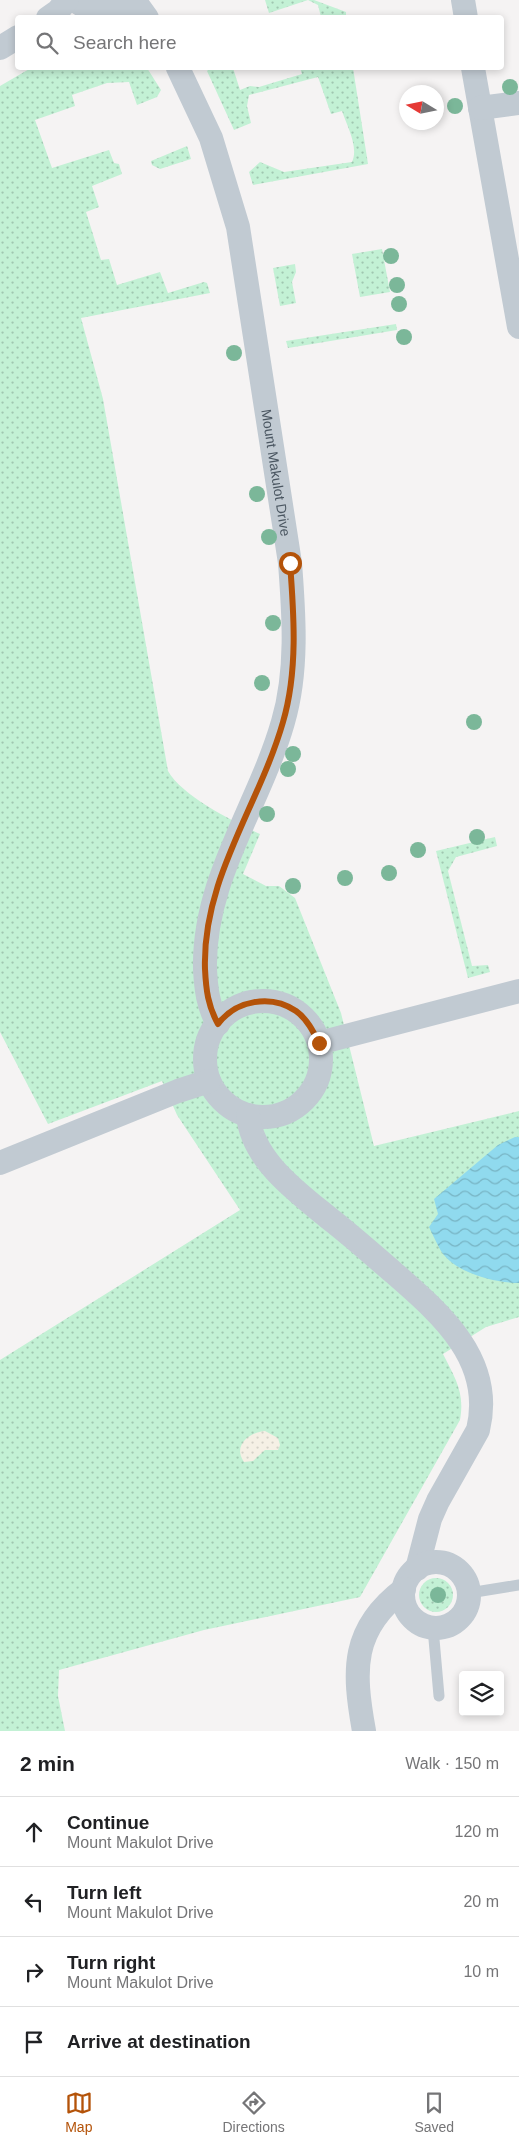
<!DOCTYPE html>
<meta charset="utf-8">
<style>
:root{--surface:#fff;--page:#f6f6f6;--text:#202124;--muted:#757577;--line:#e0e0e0;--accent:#b45309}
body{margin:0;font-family:Helvetica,sans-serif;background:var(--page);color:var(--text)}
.controls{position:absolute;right:15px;bottom:15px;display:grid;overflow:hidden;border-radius:5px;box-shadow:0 2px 8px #0003}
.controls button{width:45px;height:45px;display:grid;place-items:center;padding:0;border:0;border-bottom:1px solid var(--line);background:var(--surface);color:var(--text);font:25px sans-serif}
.compass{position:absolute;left:399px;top:85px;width:45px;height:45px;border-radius:50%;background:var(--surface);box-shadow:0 2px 8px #0003;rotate:280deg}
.stop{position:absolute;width:15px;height:15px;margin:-11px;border:4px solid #b45309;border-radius:50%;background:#fff}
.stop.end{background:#b45309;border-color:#fff;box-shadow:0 1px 5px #0008}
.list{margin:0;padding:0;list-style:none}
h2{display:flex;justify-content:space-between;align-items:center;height:65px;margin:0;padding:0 20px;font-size:21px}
h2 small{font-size:16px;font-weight:400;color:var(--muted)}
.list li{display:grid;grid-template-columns:32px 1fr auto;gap:15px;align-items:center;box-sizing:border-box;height:70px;padding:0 20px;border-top:1px solid var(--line)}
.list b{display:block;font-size:19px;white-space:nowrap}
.list p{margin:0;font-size:16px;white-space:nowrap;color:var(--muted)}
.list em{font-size:16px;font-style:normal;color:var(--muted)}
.icon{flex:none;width:28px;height:28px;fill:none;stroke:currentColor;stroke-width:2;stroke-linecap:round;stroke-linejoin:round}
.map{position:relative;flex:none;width:519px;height:1731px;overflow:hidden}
.search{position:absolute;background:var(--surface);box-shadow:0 2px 8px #0003;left:15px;right:15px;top:15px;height:55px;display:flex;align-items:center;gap:12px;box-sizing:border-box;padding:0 18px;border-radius:5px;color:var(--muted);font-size:19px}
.sheet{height:345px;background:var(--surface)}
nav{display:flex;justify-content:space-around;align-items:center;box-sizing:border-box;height:70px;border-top:1px solid var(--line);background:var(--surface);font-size:14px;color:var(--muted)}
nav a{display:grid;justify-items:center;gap:2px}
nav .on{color:var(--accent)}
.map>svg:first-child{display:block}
.grass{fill:url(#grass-dots)}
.sand{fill:url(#sand-dots)}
.water{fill:url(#water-waves)}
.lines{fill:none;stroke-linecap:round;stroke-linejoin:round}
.lane{stroke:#c1cad2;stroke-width:11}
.street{stroke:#c1cad2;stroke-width:24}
.tree{fill:#7bb799}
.route{stroke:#b45309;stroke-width:6}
.labels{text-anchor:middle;stroke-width:4;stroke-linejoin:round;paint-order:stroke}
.street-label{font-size:14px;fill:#4a5661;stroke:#fff}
</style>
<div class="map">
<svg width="519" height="1731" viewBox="0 0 519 1731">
<defs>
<pattern id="grass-dots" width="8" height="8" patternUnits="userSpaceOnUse" patternTransform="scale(1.25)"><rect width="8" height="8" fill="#c3f1d5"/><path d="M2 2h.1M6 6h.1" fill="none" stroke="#a0c6b0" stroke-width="1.8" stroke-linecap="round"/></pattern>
<pattern id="sand-dots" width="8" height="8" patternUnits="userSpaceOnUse" patternTransform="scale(1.25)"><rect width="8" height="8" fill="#f5f0e5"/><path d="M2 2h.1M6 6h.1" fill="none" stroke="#d4d0c7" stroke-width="1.8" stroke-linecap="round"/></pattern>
<pattern id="water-waves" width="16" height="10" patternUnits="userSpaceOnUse" patternTransform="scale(1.25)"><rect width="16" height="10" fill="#90daee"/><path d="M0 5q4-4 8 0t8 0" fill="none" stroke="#78b4c4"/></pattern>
</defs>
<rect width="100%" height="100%" fill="#f5f3f3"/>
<path class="grass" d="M 265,0 L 314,0 L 346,12 L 346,17 L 321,17 L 318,5 L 308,0 L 269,13 Z
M 31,68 L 147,68 L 161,90 L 157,97 L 137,105 L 129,82 L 107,83 L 72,95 L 75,106 L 35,120 L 52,168 L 109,150 L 114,163 L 119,164 L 122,174 L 92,186 L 99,207 L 86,212 L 101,260 L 109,259 L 117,285 L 160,272 L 168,293 L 204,282 L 207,283 L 210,293 L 81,318 L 103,399 L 168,771 C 182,796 234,822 260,834 L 243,874 L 266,886 L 279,886 L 295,898 L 341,1013 L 374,1146 L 519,1111 L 519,1317 L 486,1327 L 443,1354 C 455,1378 465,1392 460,1420 L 360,1597 L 204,1630 L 59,1670 L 58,1696 L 65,1731 L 0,1731 L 0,1360 L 240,1210 L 177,1115 L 162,1081 L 48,1124 L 0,1032 L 0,86 Z
M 210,68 L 233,68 L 240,90 L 250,86 L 259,87 L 302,74 L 300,68 L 353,68 L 368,164 L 253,185 L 249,172 L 260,162 L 284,172 L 352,162 C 359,147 347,126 342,111 L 331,114 L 318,77 L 249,95 L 247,106 L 251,123 L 234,130 L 207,71 Z
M 187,146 L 191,159 L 160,169 L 152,165 L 151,161 Z
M 382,249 L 390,292 L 360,297 L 352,254 Z
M 295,264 L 296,272 L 292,282 L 296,303 L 280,306 L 273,268 Z
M 396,324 L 397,330 L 288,348 L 286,341 Z
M 495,837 L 497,846 L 456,857 L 448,871 L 472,966 L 488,965 L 490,972 L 468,978 L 436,851 Z
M419 1595a17 17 0 1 1 34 0a17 17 0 1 1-34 0Z"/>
<path class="sand" d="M 265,1431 L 278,1438 L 280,1445 L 278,1450 L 265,1450 L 253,1461 L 244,1462 C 232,1445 250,1432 265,1431 Z"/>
<path class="water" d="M 515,1137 L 519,1137 L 519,1283 C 495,1283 455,1273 441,1251 C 437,1244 433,1235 429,1227 L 438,1214 L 434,1199 L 498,1145 Z"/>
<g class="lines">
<path class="lane" d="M 469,1593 L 519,1585
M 433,1628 L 439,1696"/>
<g class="street">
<path d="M 74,0 C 93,14 113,10 134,0 L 147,18"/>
<path d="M 463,0 L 466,18"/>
<path d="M 48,18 L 58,11 L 67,0"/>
<path d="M 0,48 L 18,37"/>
<path id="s1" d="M 178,68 L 211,138 L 238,227 L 290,563 C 294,615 298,671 283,722 C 259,806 203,879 205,969 C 206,989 208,1006 218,1024"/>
<path d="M 473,68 L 519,327"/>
<path d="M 480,108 L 519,103"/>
<circle cx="263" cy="1059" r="58"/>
<path d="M 319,1043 L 519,991"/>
<path d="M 248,1115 C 252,1160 297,1192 330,1219 C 352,1236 373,1255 394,1273 C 441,1314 495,1360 478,1430 L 438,1501 L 430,1519 L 417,1569"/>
<path d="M 0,1163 L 178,1091 L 209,1081"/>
<circle cx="436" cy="1595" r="33"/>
<path d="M 364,1731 C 353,1670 351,1629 404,1589"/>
</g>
</g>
<g class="tree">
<circle cx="510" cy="87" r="8"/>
<circle cx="455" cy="106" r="8"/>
<circle cx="391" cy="256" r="8"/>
<circle cx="397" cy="285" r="8"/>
<circle cx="399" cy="304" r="8"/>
<circle cx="404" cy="337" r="8"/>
<circle cx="234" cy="353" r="8"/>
<circle cx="257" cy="494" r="8"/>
<circle cx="269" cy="537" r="8"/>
<circle cx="273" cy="623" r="8"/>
<circle cx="262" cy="683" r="8"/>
<circle cx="474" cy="722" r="8"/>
<circle cx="293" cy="754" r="8"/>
<circle cx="288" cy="769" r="8"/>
<circle cx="267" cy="814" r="8"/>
<circle cx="477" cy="837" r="8"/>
<circle cx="418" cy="850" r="8"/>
<circle cx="389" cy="873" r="8"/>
<circle cx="345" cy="878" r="8"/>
<circle cx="293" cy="886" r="8"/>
<circle cx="438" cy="1595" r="8"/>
</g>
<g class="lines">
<path class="route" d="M 290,563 C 294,615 298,671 283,722 C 259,806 202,879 205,969 C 206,990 208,1006 218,1024 C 236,1000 271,994 296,1011 C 307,1019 313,1031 319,1043"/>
</g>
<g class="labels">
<g class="street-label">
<text dy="5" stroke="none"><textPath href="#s1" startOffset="419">Mount Makulot Drive</textPath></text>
</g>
</g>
</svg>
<div class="controls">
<button><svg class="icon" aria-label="layers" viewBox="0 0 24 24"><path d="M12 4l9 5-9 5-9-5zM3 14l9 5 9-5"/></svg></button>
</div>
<svg class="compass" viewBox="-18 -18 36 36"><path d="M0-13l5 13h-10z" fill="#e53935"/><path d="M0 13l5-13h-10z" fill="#757577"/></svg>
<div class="stop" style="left:290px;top:563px"></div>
<div class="stop end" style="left:319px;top:1043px"></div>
<div class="search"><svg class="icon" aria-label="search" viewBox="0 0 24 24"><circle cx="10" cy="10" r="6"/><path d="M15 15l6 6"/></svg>Search here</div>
</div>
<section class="sheet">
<h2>2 min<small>Walk · 150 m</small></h2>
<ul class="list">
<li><svg class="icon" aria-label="ahead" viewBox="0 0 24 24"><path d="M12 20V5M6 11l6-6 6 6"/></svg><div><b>Continue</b><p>Mount Makulot Drive</p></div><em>120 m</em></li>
<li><svg class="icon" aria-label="left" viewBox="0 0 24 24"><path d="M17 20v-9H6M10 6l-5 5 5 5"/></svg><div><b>Turn left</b><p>Mount Makulot Drive</p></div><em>20 m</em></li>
<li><svg class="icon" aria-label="right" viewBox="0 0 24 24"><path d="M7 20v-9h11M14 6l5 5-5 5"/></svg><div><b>Turn right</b><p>Mount Makulot Drive</p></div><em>10 m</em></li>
<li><svg class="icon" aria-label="arrive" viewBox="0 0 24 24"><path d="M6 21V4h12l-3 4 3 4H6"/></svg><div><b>Arrive at destination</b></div></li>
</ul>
</section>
<nav>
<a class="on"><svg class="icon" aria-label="map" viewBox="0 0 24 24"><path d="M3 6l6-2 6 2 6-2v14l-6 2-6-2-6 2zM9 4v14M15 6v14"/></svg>Map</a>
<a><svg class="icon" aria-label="directions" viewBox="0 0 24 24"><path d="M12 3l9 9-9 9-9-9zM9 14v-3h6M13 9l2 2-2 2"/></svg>Directions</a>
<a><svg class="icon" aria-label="saved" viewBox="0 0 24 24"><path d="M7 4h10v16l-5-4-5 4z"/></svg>Saved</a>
</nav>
